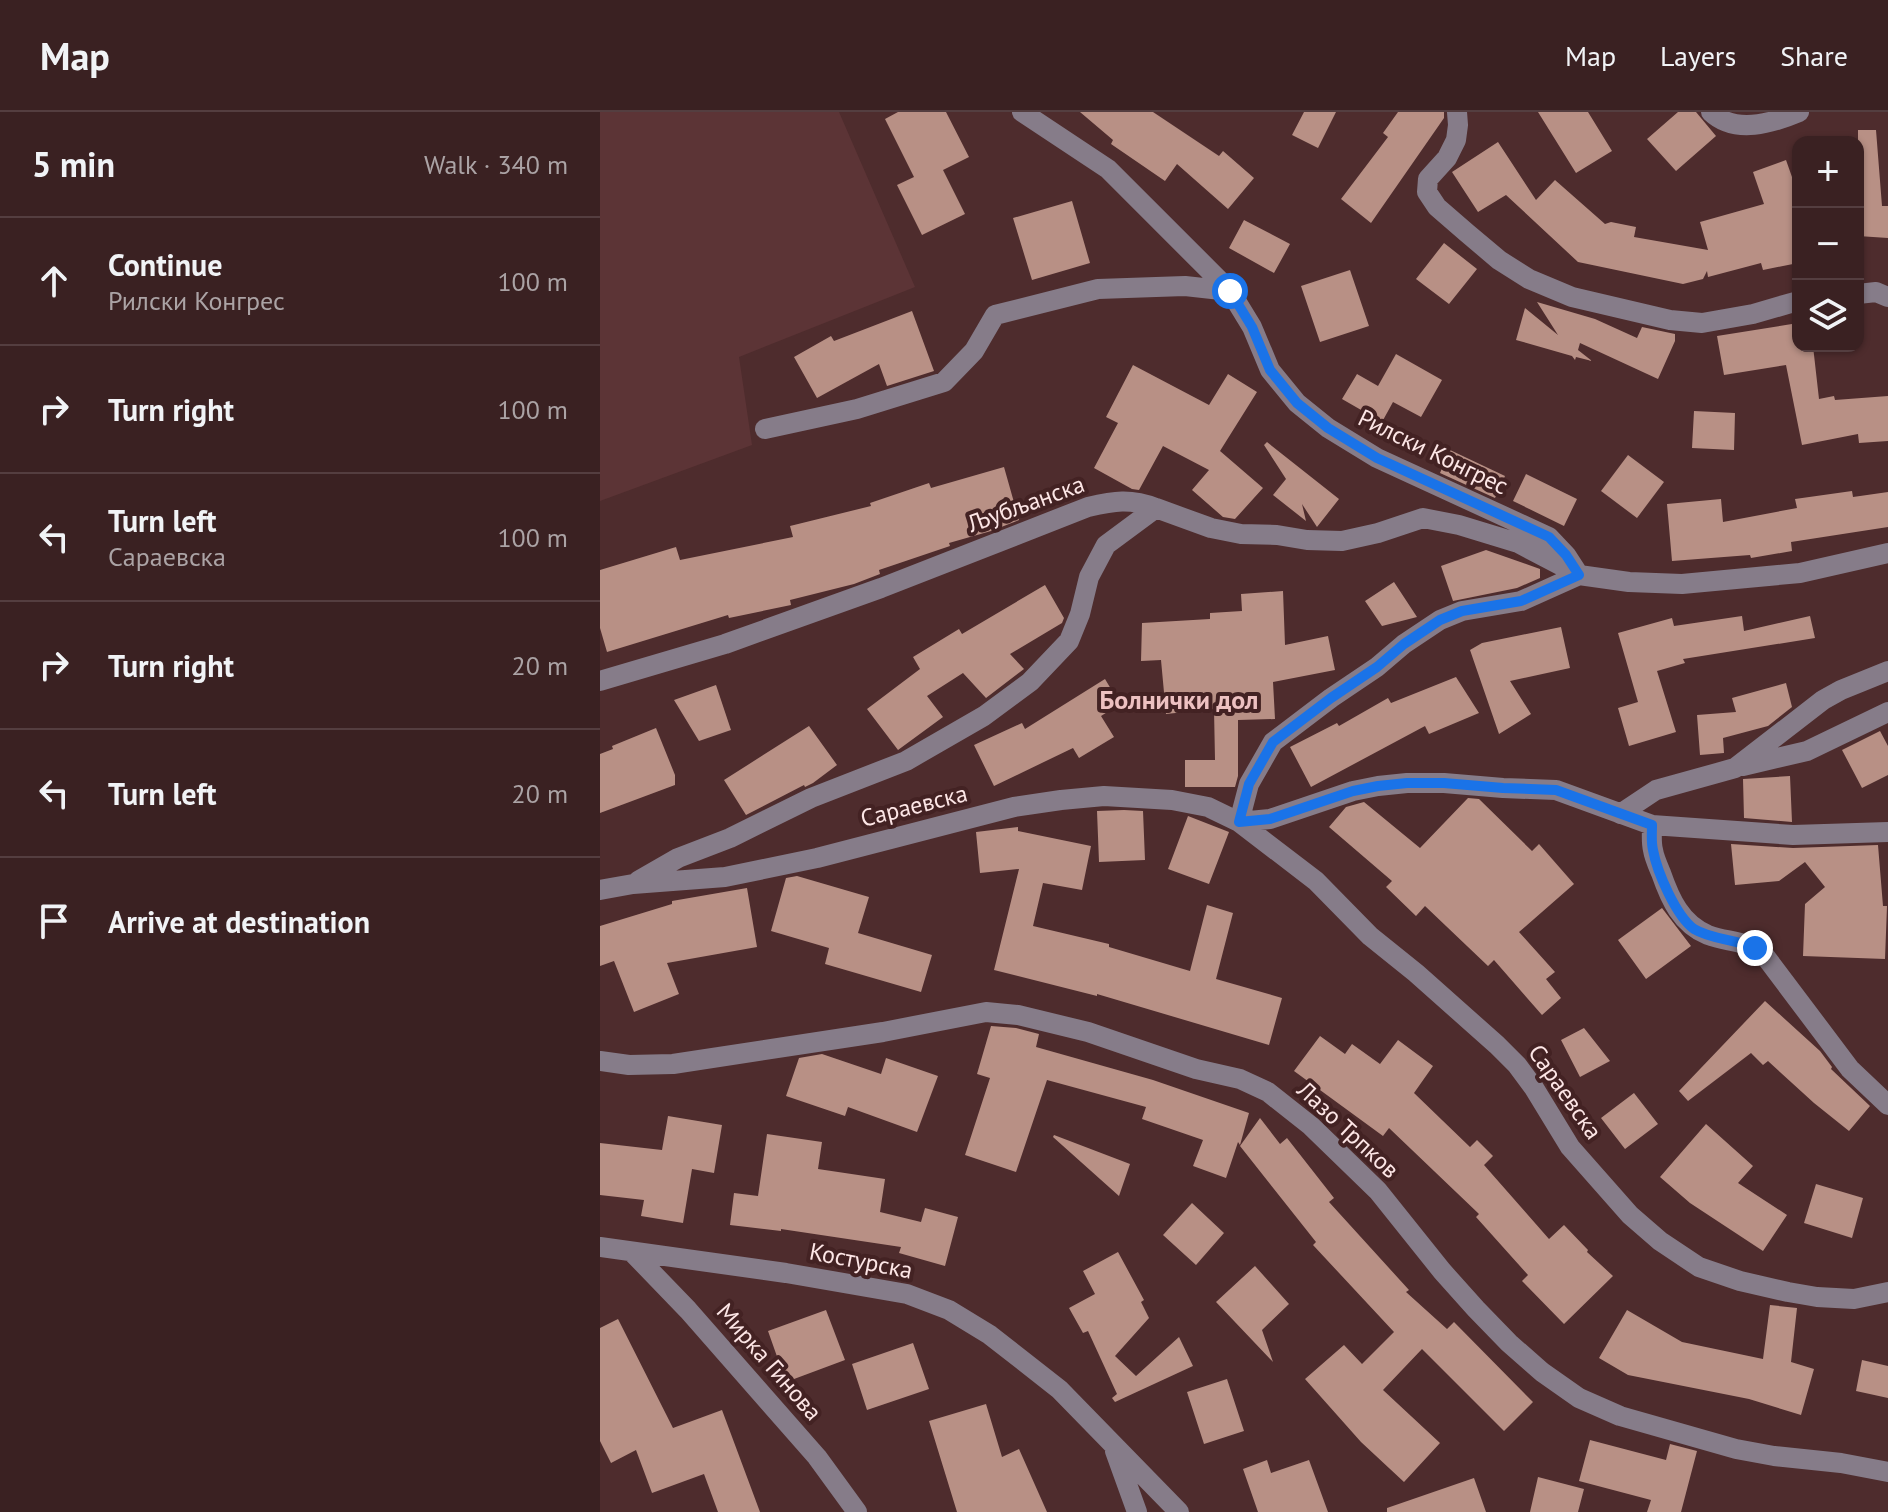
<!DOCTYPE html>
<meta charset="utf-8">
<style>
:root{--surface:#3a2122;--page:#452e2f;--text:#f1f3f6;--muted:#aba3a5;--line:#543e40}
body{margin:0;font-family:"PT Sans",sans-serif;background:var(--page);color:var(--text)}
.controls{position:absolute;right:24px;top:24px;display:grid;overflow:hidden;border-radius:16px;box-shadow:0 2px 6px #0004}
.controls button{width:72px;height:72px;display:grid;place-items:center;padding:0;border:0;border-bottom:2px solid var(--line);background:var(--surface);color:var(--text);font:40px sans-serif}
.stop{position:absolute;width:24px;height:24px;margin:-18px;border:6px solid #1a73e8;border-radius:50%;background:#fff}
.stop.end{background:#1a73e8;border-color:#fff;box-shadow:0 2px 8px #0008}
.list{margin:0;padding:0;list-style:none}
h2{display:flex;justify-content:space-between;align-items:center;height:104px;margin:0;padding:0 32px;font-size:34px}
h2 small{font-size:26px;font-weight:400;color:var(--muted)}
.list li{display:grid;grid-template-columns:52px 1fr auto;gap:24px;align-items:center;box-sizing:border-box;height:128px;padding:0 32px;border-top:2px solid var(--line)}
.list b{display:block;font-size:30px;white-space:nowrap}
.list p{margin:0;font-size:26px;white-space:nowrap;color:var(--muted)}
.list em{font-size:26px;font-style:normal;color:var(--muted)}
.icon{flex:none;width:44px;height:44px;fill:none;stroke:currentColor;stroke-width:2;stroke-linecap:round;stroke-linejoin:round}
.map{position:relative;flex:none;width:1288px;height:1400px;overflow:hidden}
header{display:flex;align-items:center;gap:48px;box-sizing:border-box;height:112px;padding:0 40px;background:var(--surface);border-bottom:2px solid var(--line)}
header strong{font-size:38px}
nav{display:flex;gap:44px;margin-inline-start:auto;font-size:28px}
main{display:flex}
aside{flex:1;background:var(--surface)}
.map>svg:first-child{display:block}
.built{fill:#5c3436}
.building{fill:#b89085}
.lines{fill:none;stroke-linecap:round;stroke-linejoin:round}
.minor{stroke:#867c89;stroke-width:20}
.route{stroke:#1a73e8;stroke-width:10}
.labels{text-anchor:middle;stroke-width:8;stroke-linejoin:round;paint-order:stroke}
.street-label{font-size:24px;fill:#fde6e6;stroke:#432223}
.neighbourhood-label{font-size:26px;font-weight:bold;fill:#edc1c1;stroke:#432223}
</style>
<header>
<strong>Map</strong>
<nav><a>Map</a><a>Layers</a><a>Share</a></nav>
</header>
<main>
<aside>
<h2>5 min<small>Walk · 340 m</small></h2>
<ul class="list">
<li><svg class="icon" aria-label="ahead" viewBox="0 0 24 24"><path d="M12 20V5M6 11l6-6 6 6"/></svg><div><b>Continue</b><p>Рилски Конгрес</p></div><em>100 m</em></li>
<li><svg class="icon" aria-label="right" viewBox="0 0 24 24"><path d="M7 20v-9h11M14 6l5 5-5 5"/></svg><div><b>Turn right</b></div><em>100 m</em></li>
<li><svg class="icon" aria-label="left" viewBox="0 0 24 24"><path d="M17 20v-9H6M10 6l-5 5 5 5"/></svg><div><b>Turn left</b><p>Сараевска</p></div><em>100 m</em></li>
<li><svg class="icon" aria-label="right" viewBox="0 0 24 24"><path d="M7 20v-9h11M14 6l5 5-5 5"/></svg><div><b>Turn right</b></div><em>20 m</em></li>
<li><svg class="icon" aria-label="left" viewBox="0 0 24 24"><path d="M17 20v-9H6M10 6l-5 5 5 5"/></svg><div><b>Turn left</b></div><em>20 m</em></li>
<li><svg class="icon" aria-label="arrive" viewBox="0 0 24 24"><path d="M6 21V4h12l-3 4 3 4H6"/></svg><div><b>Arrive at destination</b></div></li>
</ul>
</aside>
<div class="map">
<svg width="1288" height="1400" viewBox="0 0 1288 1400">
<rect width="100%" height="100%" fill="#4e2c2d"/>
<path class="built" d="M 0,0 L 239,0 L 315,175 L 139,245 L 152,333 L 0,389 Z"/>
<path class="building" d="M 298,0 L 346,0 L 369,45 L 343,58 L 365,102 L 322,123 L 297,73 L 314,65 L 285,7 Z
M 480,0 L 553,0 L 619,44 L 623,39 L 654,66 L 628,97 L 577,52 L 565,69 L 511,32 L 513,28 Z
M 704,0 L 736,0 L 718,36 L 692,23 Z
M 798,0 L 844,0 L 844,6 L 771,111 L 741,87 L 788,25 L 783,21 Z
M 938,0 L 988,0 L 1012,39 L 976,61 Z
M 1078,0 L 1096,0 L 1116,24 L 1076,59 L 1047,27 Z
M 1258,18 L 1276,18 L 1282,94 L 1288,94 L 1288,126 L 1258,124 Z
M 898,30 L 936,88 L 955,68 L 1005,112 L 1011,110 L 1036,115 L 1034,125 L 1108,138 L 1100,110 L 1164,92 L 1153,60 L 1186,48 L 1198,82 L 1198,151 L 1163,158 L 1161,151 L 1108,165 L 1107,159 L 1103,167 L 1083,172 L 978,150 L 906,83 L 878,100 L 852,60 Z
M 472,89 L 490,151 L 432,168 L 413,106 Z
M 644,108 L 690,132 L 674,161 L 629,136 Z
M 844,131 L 877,157 L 849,192 L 816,167 Z
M 750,158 L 769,214 L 720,230 L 701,174 Z
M 937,190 L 995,207 L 1037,226 L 1042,215 L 1075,222 L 1075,229 L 1058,267 L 980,231 L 978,238 L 992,249 L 976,245 L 975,248 L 972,244 L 916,228 L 925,196 L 958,223 Z
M 312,199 L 334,259 L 287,274 L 279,252 L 217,286 L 194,245 L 231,224 L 234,229 Z
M 1198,211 L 1198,234 L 1213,234 L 1219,287 L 1234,284 L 1235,288 L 1288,284 L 1288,329 L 1259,331 L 1258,322 L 1202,333 L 1186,253 L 1124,263 L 1117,224 Z
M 796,242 L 842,268 L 821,305 L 793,290 L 782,310 L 742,287 L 757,262 L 778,274 Z
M 533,253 L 609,293 L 628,262 L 657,280 L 620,339 L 663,376 L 635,407 L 623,405 L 592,378 L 609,358 L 563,334 L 539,378 L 532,377 L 494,356 L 518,311 L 506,305 Z
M 1094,299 L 1135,301 L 1134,338 L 1092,336 Z
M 667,330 L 739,387 L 717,415 L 702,392 L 706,409 L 673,383 L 686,367 L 664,333 Z
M 850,338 L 905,364 L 895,386 L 840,361 Z
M 1028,343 L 1064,370 L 1037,406 L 1001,379 Z
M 404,355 L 419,408 L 391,419 L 349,431 L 350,434 L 279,458 L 280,462 L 254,472 L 190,488 L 191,493 L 129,506 L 128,503 L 7,540 L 0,516 L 0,458 L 76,435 L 80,448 L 193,425 L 190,414 L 271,394 L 270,391 L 329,371 L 331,376 Z
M 926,362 L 977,387 L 964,414 L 913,389 Z
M 1252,379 L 1253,385 L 1288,380 L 1288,415 L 1191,430 L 1192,439 L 1151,446 L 1150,443 L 1072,449 L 1067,392 L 1121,387 L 1123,410 L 1197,396 L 1195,387 Z
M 886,438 L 940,457 L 940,466 L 917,476 L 853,489 L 841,454 Z
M 794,470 L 817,505 L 782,514 L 765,489 Z
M 445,473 L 464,506 L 462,511 L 410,542 L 424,557 L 386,586 L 363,561 L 327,584 L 343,605 L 298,638 L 267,597 L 320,557 L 313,545 L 359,517 L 362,522 Z
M 683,479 L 685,533 L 728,524 L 735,558 L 673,570 L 675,607 L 638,608 L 638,664 L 635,675 L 585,675 L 585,648 L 615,648 L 614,597 L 566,602 L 561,548 L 541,549 L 542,511 L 610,507 L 610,501 L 642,499 L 641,482 Z
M 1142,504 L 1144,519 L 1210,504 L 1215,526 L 1083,547 L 1085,551 L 1057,559 L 1076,620 L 1029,634 L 1018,596 L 1038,590 L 1018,521 L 1072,506 L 1074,514 Z
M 961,515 L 970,556 L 910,569 L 931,602 L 899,622 L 870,538 L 882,531 Z
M 856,565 L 879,601 L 829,622 L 825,614 L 711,675 L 690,635 L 737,611 L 739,614 L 788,586 L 791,591 Z
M 505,567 L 520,592 L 501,604 L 514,625 L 479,646 L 473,636 L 394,674 L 374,633 L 422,611 L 425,617 Z
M 1186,571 L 1192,595 L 1168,614 L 1123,626 L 1124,641 L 1100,643 L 1097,603 L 1136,600 L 1132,586 Z
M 116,573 L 131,618 L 99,629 L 74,588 Z
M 209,614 L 237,653 L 213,671 L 205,675 L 204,673 L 146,703 L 124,668 Z
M 56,616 L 75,663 L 75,673 L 0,701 L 0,642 L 13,637 L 12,634 Z
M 1280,619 L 1288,634 L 1288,663 L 1262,676 L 1242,638 Z
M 1190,664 L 1192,710 L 1144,706 L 1143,667 Z
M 868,686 L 879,687 L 932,739 L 939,732 L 974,772 L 919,820 L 955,860 L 946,867 L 961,886 L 942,903 L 894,848 L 888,854 L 825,794 L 816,804 L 786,775 L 792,769 L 729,715 L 746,695 L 764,690 L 820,736 Z
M 524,698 L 543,699 L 545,748 L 499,750 L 497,699 Z
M 588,704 L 629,720 L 609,772 L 568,757 Z
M 418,715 L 418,719 L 491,734 L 482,778 L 443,771 L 433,814 L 509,832 L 509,835 L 590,859 L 607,793 L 633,801 L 616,867 L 682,886 L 669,933 L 497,882 L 497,884 L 394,858 L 419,757 L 380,761 L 376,720 Z
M 1131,732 L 1193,736 L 1278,733 L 1283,794 L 1287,794 L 1285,847 L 1203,844 L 1205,792 L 1225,775 L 1205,750 L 1179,769 L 1135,773 Z
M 197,764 L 269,785 L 258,821 L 332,843 L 321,880 L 225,852 L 229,836 L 171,819 L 186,766 Z
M 147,776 L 157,835 L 67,851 L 79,882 L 34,900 L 14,849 L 0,854 L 0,814 L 72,792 L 72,789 Z
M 1062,796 L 1091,834 L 1046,867 L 1018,828 Z
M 1165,889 L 1220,939 L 1232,955 L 1231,957 L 1270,994 L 1249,1019 L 1214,991 L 1168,949 L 1163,953 L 1151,941 L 1088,989 L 1079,979 Z
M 391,914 L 416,916 L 439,922 L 436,935 L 553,968 L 649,1001 L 640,1033 L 638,1030 L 626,1066 L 593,1054 L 603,1028 L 542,1007 L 546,995 L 447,968 L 416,1060 L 365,1043 L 390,966 L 377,962 Z
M 984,916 L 1010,949 L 980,965 L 961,928 Z
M 720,924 L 745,942 L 752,932 L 780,952 L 798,928 L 833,954 L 814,981 L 870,1035 L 877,1028 L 893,1044 L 884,1053 L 949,1127 L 964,1113 L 988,1138 L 987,1140 L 1013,1164 L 964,1212 L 922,1169 L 928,1163 L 876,1105 L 879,1102 L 789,1016 L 783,1024 L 694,959 Z
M 222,942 L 281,962 L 286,946 L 338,964 L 317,1020 L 248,995 L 245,1004 L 186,984 L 199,946 Z
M 1034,981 L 1058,1012 L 1025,1037 L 1001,1006 Z
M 68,1004 L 122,1013 L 114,1061 L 92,1057 L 83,1111 L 41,1104 L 44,1088 L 0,1083 L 0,1031 L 62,1038 Z
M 660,1006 L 680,1032 L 687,1026 L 734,1086 L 729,1090 L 809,1178 L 806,1180 L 847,1217 L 854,1210 L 933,1290 L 904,1319 L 822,1237 L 783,1278 L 840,1331 L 804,1370 L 761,1330 L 705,1267 L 744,1233 L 762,1252 L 794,1220 L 713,1133 L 716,1130 L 640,1034 Z
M 1106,1012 L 1153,1054 L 1138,1071 L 1187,1103 L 1163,1139 L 1090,1091 L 1060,1065 Z
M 167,1022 L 222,1030 L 218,1057 L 285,1067 L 280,1100 L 321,1110 L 325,1096 L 358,1105 L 345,1154 L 299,1141 L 301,1135 L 181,1117 L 181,1119 L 130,1113 L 134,1081 L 158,1084 Z
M 454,1023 L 530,1052 L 519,1084 L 453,1025 Z
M 1216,1072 L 1263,1086 L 1252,1126 L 1204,1111 Z
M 592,1091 L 624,1121 L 596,1153 L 563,1123 Z
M 518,1140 L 544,1188 L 541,1190 L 549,1206 L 515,1244 L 536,1264 L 579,1225 L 593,1254 L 515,1290 L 512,1286 L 517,1282 L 488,1219 L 483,1221 L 469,1196 L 495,1182 L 483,1159 Z
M 655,1154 L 689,1192 L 662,1218 L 673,1250 L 616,1190 Z
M 1170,1193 L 1197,1196 L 1191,1250 L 1214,1257 L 1201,1303 L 1149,1287 L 1028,1263 L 999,1246 L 1027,1198 L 1082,1230 L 1163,1247 Z
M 226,1198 L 245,1248 L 186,1270 L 168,1219 Z
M 18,1207 L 73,1316 L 122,1298 L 160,1400 L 118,1400 L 104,1362 L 52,1381 L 36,1338 L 11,1351 L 0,1329 L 0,1216 Z
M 313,1231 L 329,1277 L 267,1298 L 252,1252 Z
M 1262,1248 L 1288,1254 L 1288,1286 L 1256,1279 Z
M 627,1267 L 644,1319 L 604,1332 L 587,1280 Z
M 386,1292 L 402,1345 L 419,1337 L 447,1400 L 357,1400 L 329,1309 Z
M 990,1328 L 1066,1348 L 1070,1332 L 1097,1339 L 1081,1400 L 1047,1400 L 1051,1388 L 979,1369 Z
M 667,1348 L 671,1361 L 709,1348 L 728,1400 L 658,1400 L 643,1357 Z
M 938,1365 L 984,1377 L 978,1400 L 930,1400 Z
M 874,1366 L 886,1400 L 787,1400 L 787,1396 Z"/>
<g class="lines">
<path class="minor" d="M 422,0 L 508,57 L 630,179 L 652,215 L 670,258 L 697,291 L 728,316 L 777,346 L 949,425 L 966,443 L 977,460
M 857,0 L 858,13 L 856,28 L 847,46 L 828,67 L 827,80 L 837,95 L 867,121 L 899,148 L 929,167 L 972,185 L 1070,208 L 1102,211 L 1153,202 L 1198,189
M 1111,0 C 1135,23 1173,11 1199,0
M 1258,182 L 1276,180 L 1288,185
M 165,317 L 257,297 L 344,270 L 374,239 L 395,203 L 498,177 L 585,174 L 630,179
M 556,396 L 611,416 L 641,422 L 677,423 L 707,428 L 742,429 L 778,421 L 823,406 L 859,413 L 918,431 L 979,463 L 1029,470 L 1082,472 L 1200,461 L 1288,441
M 979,463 L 921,489 L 862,499 L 840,508 L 804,532 L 777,555 L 731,586 L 673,630 L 649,672 L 639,710 L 670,707 L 753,679 L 778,674 L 807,671 L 844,671 L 903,676 L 956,678 L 1052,713 L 1193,723 L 1288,720
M 0,569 L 125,532 L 281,476 L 488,395 C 514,389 530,386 556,396 L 506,433 L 489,465 L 480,502 L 469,529 L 430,570 L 384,604 L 306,649 L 211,686 L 130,726 L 78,746 L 38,769
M 1143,654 L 1207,639 L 1288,600
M 1020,702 L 1056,678 L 1135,656 L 1223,588 L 1241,578 L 1288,559
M 1052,713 C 1052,721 1051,730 1053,738 C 1054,745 1058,754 1061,761 C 1070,787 1081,812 1108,823 C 1129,831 1145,827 1165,844 L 1250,957 L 1288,993
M 0,778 L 33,772 L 125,765 L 217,746 L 414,695 L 461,688 L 504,684 L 572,688 L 608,695 L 639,710 L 716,769 L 770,824 L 816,861 L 897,933 L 917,953 L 934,976 L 970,1035 L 1030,1103 L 1060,1129 L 1099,1155 L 1140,1169 L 1188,1180 L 1217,1185 L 1254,1187 L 1288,1180
M 0,949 L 29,953 L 73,952 L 283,920 L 386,900 L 418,903 L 488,920 L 596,957 L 640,967 L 668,980 L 711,1014 L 778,1079 L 842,1159 L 876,1197 L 909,1231 L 942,1260 L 979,1286 L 1020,1304 L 1136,1337 L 1174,1344 L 1241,1351 L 1288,1360
M 0,1135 L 186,1161 L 307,1182 L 349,1198 L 390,1223 L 459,1277 L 579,1400
M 33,1141 L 88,1198 L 217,1345 L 257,1400
M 515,1339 L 537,1400"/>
</g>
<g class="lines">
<path class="route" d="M 630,179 L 652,215 L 670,258 L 697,291 L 728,316 L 777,346 L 949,425 L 966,443 L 979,463 L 921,489 L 862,499 L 840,508 L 804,532 L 777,555 L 731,586 L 673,630 L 649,672 L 639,710 L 670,707 L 753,679 L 778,674 L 807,671 L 844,671 L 903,676 L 956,678 L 1052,713 C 1052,721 1051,730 1053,738 C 1057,760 1076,804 1094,817 C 1112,828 1136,827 1155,836"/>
</g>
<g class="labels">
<g class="street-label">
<text transform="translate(833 340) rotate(26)" y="8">Рилски Конгрес</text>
<text transform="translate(426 392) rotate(-20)" y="8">Љубљанска</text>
<text transform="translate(314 694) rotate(-14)" y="8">Сараевска</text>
<text transform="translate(965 980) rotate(55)" y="8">Сараевска</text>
<text transform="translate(748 1018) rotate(43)" y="8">Лазо Трпков</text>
<text transform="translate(261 1149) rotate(11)" y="8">Костурска</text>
<text transform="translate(169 1250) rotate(49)" y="8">Мирка Гинова</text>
</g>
<g class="neighbourhood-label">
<text x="579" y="597">Болнички дол</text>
</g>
</g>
</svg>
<div class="controls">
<button>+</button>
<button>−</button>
<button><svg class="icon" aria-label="layers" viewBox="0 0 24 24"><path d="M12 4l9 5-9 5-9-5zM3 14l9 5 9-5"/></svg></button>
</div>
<div class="stop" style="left:630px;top:179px"></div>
<div class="stop end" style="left:1155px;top:836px"></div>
</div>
</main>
